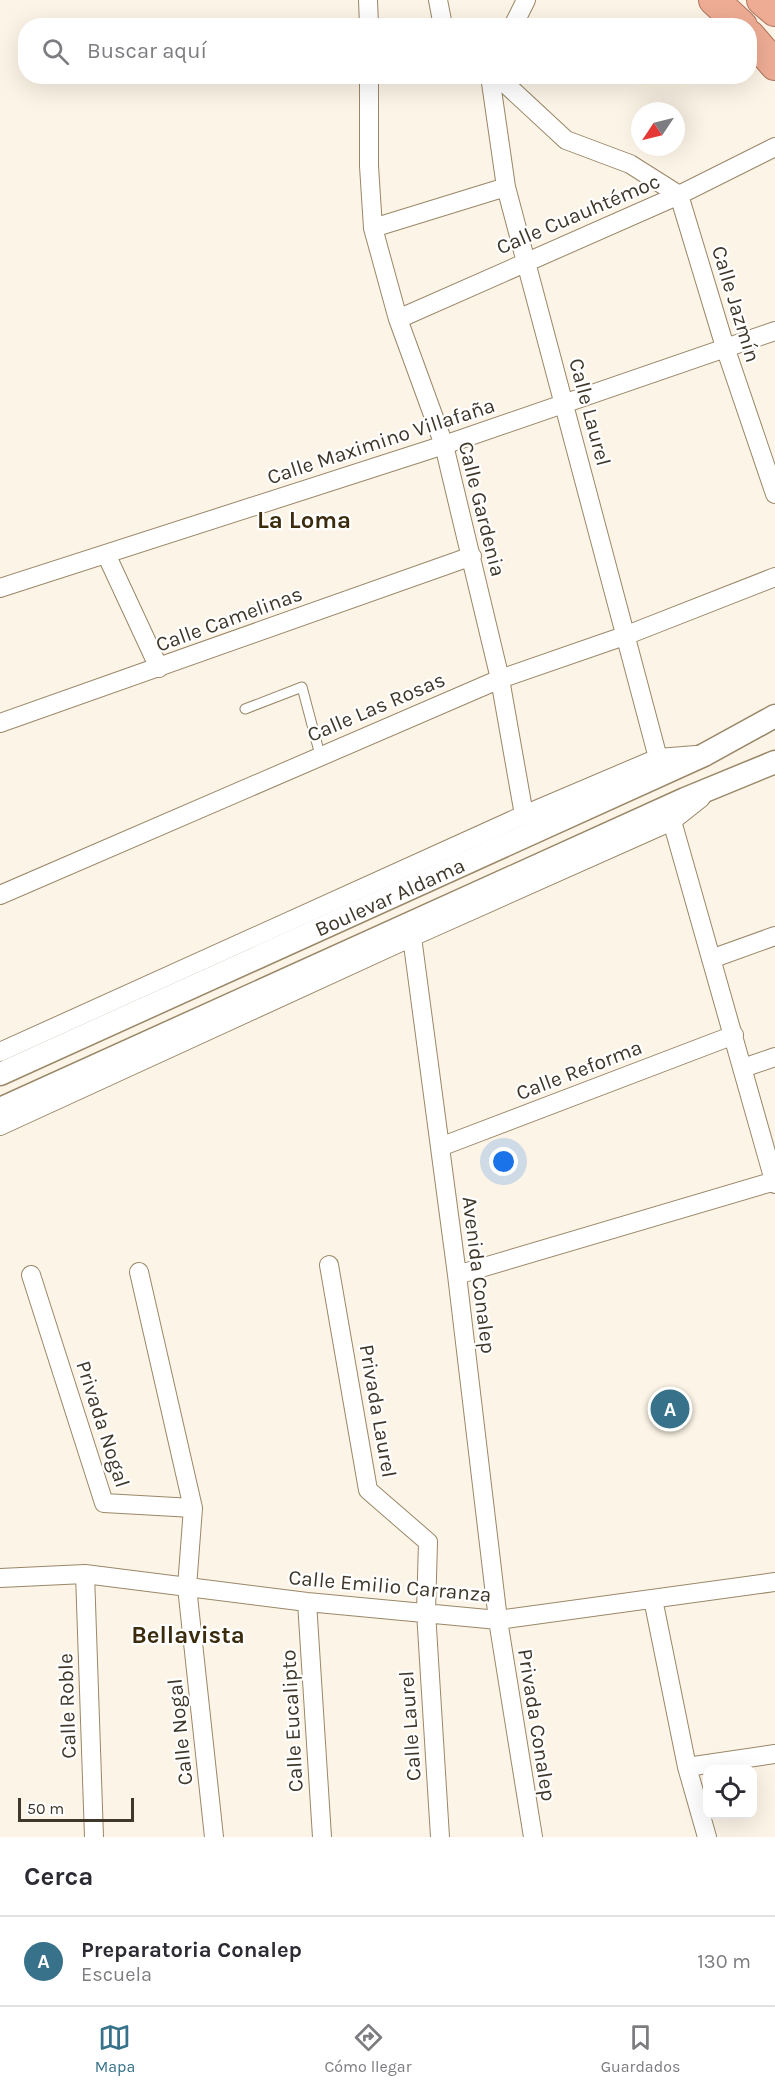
<!DOCTYPE html>
<html lang="es">
<meta charset="utf-8">
<style>
:root{--surface:#fff;--page:#f2f2f3;--text:#2b2b33;--muted:#7c7c81;--line:#e1e1e2;--accent:#37728a}
body{margin:0;font-family:Karla,sans-serif;background:var(--page);color:var(--text)}
.controls{position:absolute;right:18px;bottom:18px;display:grid;overflow:hidden;border-radius:12px;box-shadow:0 6px 24px #0002}
.controls button{width:54px;height:54px;display:grid;place-items:center;padding:0;border:0;border-bottom:2px solid var(--line);background:var(--surface);color:var(--text);font:30px sans-serif}
.compass{position:absolute;left:631px;top:102px;width:54px;height:54px;border-radius:50%;background:var(--surface);box-shadow:0 6px 24px #0002;rotate:235deg}
.scale{position:absolute;left:18px;bottom:15px;width:116px;box-sizing:border-box;padding-left:6px;border:3px solid #3f372a;border-top:0;font-size:16px;line-height:21px;white-space:nowrap;color:#3f372a;-webkit-text-stroke:4px #fff;paint-order:stroke}
.you{position:absolute;left:504px;top:1162px;width:21px;height:21px;margin:-15px;border:4px solid #fff;border-radius:50%;background:#1a73e8;box-shadow:0 0 0 9px #1a73e833}
.badge{display:grid;place-items:center;width:39px;height:39px;border-radius:50%;background:var(--accent);color:#fff;font-size:20px;font-weight:700}
.pin{position:absolute;translate:-50% -50%;border:3px solid #fff;box-shadow:0 2px 6px #0006}
.list{margin:0;padding:0;list-style:none}
h2{display:flex;justify-content:space-between;align-items:center;height:78px;margin:0;padding:0 24px;font-size:26px}
h2 small{font-size:20px;font-weight:400;color:var(--muted)}
.list li{display:grid;grid-template-columns:39px 1fr auto;gap:18px;align-items:center;box-sizing:border-box;height:90px;padding:0 24px;border-top:2px solid var(--line)}
.list b{display:block;font-size:22px;white-space:nowrap}
.list p{margin:0;font-size:20px;white-space:nowrap;color:var(--muted)}
.list em{font-size:20px;font-style:normal;color:var(--muted)}
.icon{flex:none;width:33px;height:33px;fill:none;stroke:currentColor;stroke-width:2;stroke-linecap:round;stroke-linejoin:round}
.map{position:relative;flex:none;width:775px;height:1837px;overflow:hidden}
.search{position:absolute;background:var(--surface);box-shadow:0 6px 24px #0002;left:18px;right:18px;top:18px;height:66px;display:flex;align-items:center;gap:15px;box-sizing:border-box;padding:0 21px;border-radius:24px;color:var(--muted);font-size:22px}
.sheet{height:168px;background:var(--surface)}
nav{display:flex;justify-content:space-around;align-items:center;box-sizing:border-box;height:84px;border-top:2px solid var(--line);background:var(--surface);font-size:16px;color:var(--muted)}
nav a{display:grid;justify-items:center;gap:3px}
nav .on{color:var(--accent)}
.map>svg:first-child{display:block}
.lines{fill:none;stroke-linecap:round;stroke-linejoin:round}
.service-casing{stroke:#9a8768;stroke-width:11}
.minor-casing{stroke:#9a8768;stroke-width:20}
.tertiary-casing{stroke:#9a8768;stroke-width:25}
.trunk-casing{stroke:#ae765e;stroke-width:32}
.service{stroke:#fff;stroke-width:9}
.minor{stroke:#fff;stroke-width:18}
.tertiary{stroke:#fff;stroke-width:22}
.trunk{stroke:#eeac94;stroke-width:30}
.labels{text-anchor:middle;stroke-width:4.5;stroke-linejoin:round;paint-order:stroke}
.street-label{font-size:21px;fill:#3f372a;stroke:#fff}
.quarter-label{font-size:24px;font-weight:bold;fill:#3c2c0e;stroke:#fff}
</style>
<div class="map">
<svg width="775" height="1837" viewBox="0 0 775 1837">
<rect width="100%" height="100%" fill="#fcf4e6"/>
<g class="lines">
<defs>
<path id="service" d="M 245,709 L 302,687 L 320,755"/>
<path id="minor" d="M 368,0 L 369,26
M 438,0 L 443,26
M 513,26 L 526,0
M 369,76 L 369,166 L 373,228 L 398,319 L 444,445 L 500,679 L 524,815
M 490,76 L 506,187 L 658,758
M 497,76 L 566,140 L 630,164 L 679,195 L 725,347 L 775,494
M 373,228 L 506,187
M 398,319 L 679,195 L 775,147
M 106,554 L 159,668
M 0,588 L 444,445 L 775,331
M 0,723 L 472,556
M 672,821 L 775,1184
M 0,895 L 500,679 L 627,635 L 775,577
M 412,937 L 457,1275 L 498,1620 L 533,1837
M 711,959 L 775,936
M 0,1052 L 524,815 L 658,758 L 696,755
M 743,1068 L 775,1057
M 0,1126 L 412,937 L 672,821 L 701,798
M 440,1147 L 734,1035
M 329,1265 L 368,1490 L 428,1542 L 426,1612 L 440,1837
M 139,1272 L 193,1508 L 187,1587 L 214,1837
M 31,1275 L 104,1503 L 193,1508
M 457,1275 L 775,1181
M 85,1574 L 94,1837
M 0,1578 L 85,1574 L 307,1602 L 498,1620 L 775,1582
M 653,1599 L 687,1767 L 707,1837
M 307,1602 L 322,1837
M 687,1767 L 775,1754"/>
<g id="tertiary">
<path id="s1" d="M 0,1074 L 704,755 L 775,716"/>
<path d="M 0,1109 L 685,799 L 775,762"/>
</g>
<path id="trunk" d="M 714,0 L 742,26
M 762,0 L 775,11
M 750,36 L 775,65"/>
</defs>
<use href="#service" class="service-casing"/>
<use href="#minor" class="minor-casing"/>
<use href="#tertiary" class="tertiary-casing"/>
<use href="#trunk" class="trunk-casing"/>
<use href="#service" class="service"/>
<use href="#minor" class="minor"/>
<use href="#tertiary" class="tertiary"/>
<use href="#trunk" class="trunk"/>
</g>
<g class="labels">
<g class="street-label">
<text transform="translate(578 214) rotate(-23)" y="7">Calle Cuauhtémoc</text>
<text transform="translate(736 304) rotate(73)" y="7">Calle Jazmín</text>
<text transform="translate(590 412) rotate(75)" y="7">Calle Laurel</text>
<text transform="translate(381 441) rotate(-18)" y="7">Calle Maximino Villafaña</text>
<text transform="translate(482 509) rotate(76)" y="7">Calle Gardenia</text>
<text transform="translate(229 619) rotate(-20)" y="7">Calle Camelinas</text>
<text transform="translate(376 707) rotate(-23)" y="7">Calle Las Rosas</text>
<text dy="7" stroke="none"><textPath href="#s1" startOffset="428">Boulevar Aldama</textPath></text>
<text transform="translate(579 1070) rotate(-21)" y="7">Calle Reforma</text>
<text transform="translate(479 1275) rotate(83)" y="7">Avenida Conalep</text>
<text transform="translate(378 1411) rotate(80)" y="7">Privada Laurel</text>
<text transform="translate(103 1424) rotate(72)" y="7">Privada Nogal</text>
<text transform="translate(390 1586) rotate(5)" y="7">Calle Emilio Carranza</text>
<text transform="translate(67 1706) rotate(-92)" y="7">Calle Roble</text>
<text transform="translate(292 1721) rotate(-93)" y="7">Calle Eucalipto</text>
<text transform="translate(537 1725) rotate(81)" y="7">Privada Conalep</text>
<text transform="translate(410 1726) rotate(-94)" y="7">Calle Laurel</text>
<text transform="translate(180 1732) rotate(-96)" y="7">Calle Nogal</text>
</g>
<g class="quarter-label">
<text x="304" y="528">La Loma</text>
<text x="188" y="1643">Bellavista</text>
</g>
</g>
</svg>
<div class="controls">
<button><svg class="icon" aria-label="locate" viewBox="0 0 24 24"><circle cx="12" cy="12" r="6"/><path d="M12 2v4M12 18v4M2 12h4M18 12h4"/></svg></button>
</div>
<svg class="compass" viewBox="-18 -18 36 36"><path d="M0-13l5 13h-10z" fill="#e53935"/><path d="M0 13l5-13h-10z" fill="#7c7c81"/></svg>
<div class="scale">50 m</div>
<div class="you"></div>
<div class="pin badge" style="left:670px;top:1409px">A</div>
<div class="search"><svg class="icon" aria-label="search" viewBox="0 0 24 24"><circle cx="10" cy="10" r="6"/><path d="M15 15l6 6"/></svg>Buscar aquí</div>
</div>
<section class="sheet">
<h2>Cerca<small></small></h2>
<ul class="list">
<li><span class="badge">A</span><div><b>Preparatoria Conalep</b><p>Escuela</p></div><em>130 m</em></li>
</ul>
</section>
<nav>
<a class="on"><svg class="icon" aria-label="map" viewBox="0 0 24 24"><path d="M3 6l6-2 6 2 6-2v14l-6 2-6-2-6 2zM9 4v14M15 6v14"/></svg>Mapa</a>
<a><svg class="icon" aria-label="directions" viewBox="0 0 24 24"><path d="M12 3l9 9-9 9-9-9zM9 14v-3h6M13 9l2 2-2 2"/></svg>Cómo llegar</a>
<a><svg class="icon" aria-label="saved" viewBox="0 0 24 24"><path d="M7 4h10v16l-5-4-5 4z"/></svg>Guardados</a>
</nav>
